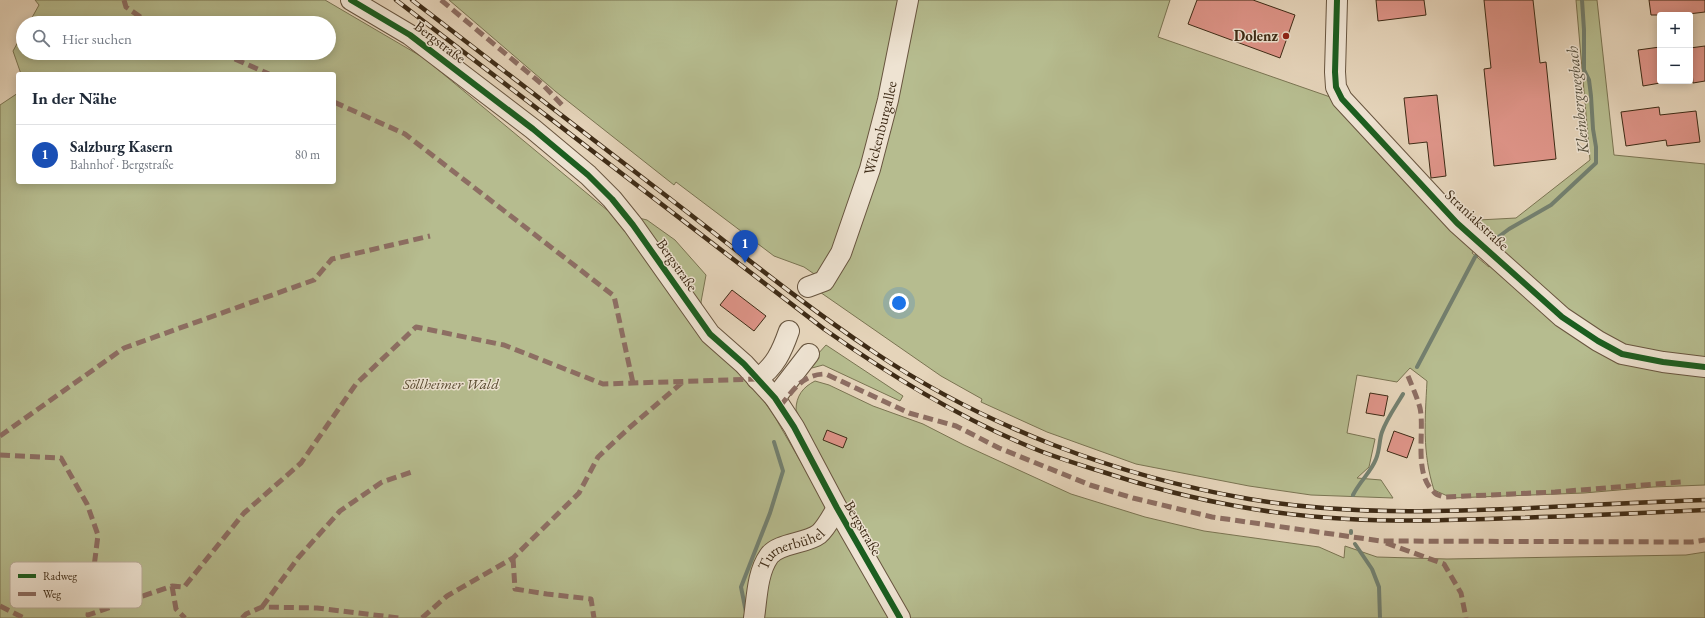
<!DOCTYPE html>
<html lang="de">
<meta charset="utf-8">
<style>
:root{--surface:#fff;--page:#f6f6f7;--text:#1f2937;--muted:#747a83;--line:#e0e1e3;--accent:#111827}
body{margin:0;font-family:"EB Garamond",serif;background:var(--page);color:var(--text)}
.controls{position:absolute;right:12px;top:12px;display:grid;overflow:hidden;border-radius:4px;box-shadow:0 2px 10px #0003}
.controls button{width:36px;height:36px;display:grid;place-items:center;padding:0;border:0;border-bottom:1px solid var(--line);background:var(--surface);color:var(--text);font:20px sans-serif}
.you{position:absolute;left:899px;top:303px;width:14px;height:14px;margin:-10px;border:3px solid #fff;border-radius:50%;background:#1a73e8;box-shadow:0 0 0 6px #1a73e833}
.badge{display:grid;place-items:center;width:26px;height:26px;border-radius:50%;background:var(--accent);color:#fff;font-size:13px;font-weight:700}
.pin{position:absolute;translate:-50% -33px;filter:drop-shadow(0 1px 2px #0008)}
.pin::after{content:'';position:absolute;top:21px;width:14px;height:12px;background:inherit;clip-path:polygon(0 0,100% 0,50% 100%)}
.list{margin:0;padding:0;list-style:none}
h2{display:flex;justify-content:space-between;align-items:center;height:52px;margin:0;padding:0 16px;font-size:17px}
h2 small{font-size:13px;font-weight:400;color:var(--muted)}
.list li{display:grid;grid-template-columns:26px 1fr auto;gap:12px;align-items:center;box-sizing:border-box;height:60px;padding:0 16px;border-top:1px solid var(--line)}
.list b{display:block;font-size:15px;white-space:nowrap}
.list p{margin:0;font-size:13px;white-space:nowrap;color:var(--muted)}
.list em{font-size:13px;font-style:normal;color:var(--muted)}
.icon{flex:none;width:22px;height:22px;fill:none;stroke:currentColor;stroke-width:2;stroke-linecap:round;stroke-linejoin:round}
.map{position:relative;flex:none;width:1705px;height:618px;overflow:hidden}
.search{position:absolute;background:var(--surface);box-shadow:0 2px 10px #0003;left:16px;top:16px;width:320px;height:44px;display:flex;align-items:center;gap:10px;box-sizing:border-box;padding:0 14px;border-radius:22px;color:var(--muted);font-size:15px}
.panel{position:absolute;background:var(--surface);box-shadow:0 2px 10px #0003;left:16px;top:72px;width:320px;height:112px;border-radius:4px}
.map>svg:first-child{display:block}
.green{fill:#b6bc8f;stroke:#7a7452}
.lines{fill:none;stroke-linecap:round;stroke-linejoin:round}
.stream{stroke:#738070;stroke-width:4}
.building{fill:#de9488;stroke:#3e2b16}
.minor-casing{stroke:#68553f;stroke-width:22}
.minor{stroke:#eee3d2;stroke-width:20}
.rail-casing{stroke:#3e2b16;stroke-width:4.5}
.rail{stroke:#eee3d2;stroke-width:3;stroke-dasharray:9;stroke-linecap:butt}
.quiet{stroke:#8d6e63;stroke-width:5;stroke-dasharray:10 5;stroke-linecap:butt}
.cycleway-casing{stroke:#eee3d2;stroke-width:8}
.cycleway{stroke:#1b5e20;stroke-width:6}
.poi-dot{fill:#8f2418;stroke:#eee3d2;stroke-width:1.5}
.labels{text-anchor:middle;stroke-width:3;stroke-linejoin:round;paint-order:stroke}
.poi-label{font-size:15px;font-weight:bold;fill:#3e2b16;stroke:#eee3d2;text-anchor:end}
.street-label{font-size:15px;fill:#3e2b16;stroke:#eee3d2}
.park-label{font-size:15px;font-style:italic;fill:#56482e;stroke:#eee3d2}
.water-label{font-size:16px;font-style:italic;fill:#544e3c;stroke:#eee3d2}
.key{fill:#eee3d2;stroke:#b9ac9a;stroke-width:1}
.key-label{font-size:11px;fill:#3e2b16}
</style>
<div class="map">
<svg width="1705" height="618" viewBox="0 0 1705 618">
<rect width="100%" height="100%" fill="#e5d4ba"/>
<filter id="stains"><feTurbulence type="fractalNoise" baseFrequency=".005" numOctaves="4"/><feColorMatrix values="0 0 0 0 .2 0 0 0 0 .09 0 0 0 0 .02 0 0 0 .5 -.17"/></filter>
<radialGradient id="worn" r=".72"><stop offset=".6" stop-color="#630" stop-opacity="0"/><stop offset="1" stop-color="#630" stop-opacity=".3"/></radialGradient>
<path class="green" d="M 35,0 L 325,0 L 424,58 L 607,210 L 647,220 L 675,240 L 706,275 L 701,302 L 705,337 L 746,374 L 776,419 L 891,618 L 0,618 L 0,105 L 18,93 L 18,182 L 334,182 L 334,74 L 21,74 L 13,51 L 23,33 L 23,53 L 329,53 L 329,23 L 29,23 L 39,5 Z
M 449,0 L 1170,0 L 1158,37 L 1336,99 L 1477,245 L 1472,253 L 1489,267 L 1503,256 L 1460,221 L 1516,218 L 1590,160 L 1576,0 L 1597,0 L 1614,155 L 1705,164 L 1705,485 L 1653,487 L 1584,493 L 1452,498 L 1434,490 C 1422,452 1425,420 1427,381 L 1410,368 L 1397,382 L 1357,375 L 1347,433 L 1375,439 L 1369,467 L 1357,478 L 1381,480 L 1393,498 L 1311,495 L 1249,486 L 1136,464 L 1047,432 L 981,402 L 982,399 L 941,376 L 817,290 L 823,280 L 804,267 L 774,256 L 676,182 L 674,185 L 555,91 Z
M 826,345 L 903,396 L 900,401 L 823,365 L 812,368 L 808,365 Z
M 815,381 L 829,385 L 873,406 L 923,424 L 964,445 L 1071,494 L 1145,517 L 1204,531 L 1319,547 L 1344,558 L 1345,546 L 1377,557 L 1447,559 L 1686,555 L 1705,552 L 1705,618 L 910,618 L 827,473 L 796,410 C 796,396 803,387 815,381 Z"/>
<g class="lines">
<path class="stream" d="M 1493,241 L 1509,229 L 1551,205 L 1596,163 L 1596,147 L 1593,129 L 1591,96 L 1589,80 L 1584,70 L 1584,30 L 1582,0
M 1417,367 L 1475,257 L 1480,251
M 1353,495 C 1360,481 1371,472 1376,459 C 1380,450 1379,440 1382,432 C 1387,418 1396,406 1403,394
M 1351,531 L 1351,533
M 1355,544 L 1372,569 L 1379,587 L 1380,618
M 746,612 L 741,587 L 770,513 L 783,471 L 774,442"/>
</g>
<path class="building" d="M 1197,0 L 1253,0 L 1295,15 L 1280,58 L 1188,24 Z
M 1376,0 L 1424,0 L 1426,15 L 1378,21 Z
M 1484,0 L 1533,0 L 1540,63 L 1546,62 L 1556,159 L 1494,166 L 1484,69 L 1491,68 Z
M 1649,0 L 1705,0 L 1705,12 L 1680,15 L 1651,15 Z
M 1705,46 L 1705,81 L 1693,83 L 1690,48 Z
M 1660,47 L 1660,83 L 1643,86 L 1638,50 Z
M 1437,95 L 1446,176 L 1431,178 L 1427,142 L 1409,144 L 1404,98 Z
M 1659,107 L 1660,115 L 1696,111 L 1700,142 L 1667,146 L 1666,140 L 1626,146 L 1621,112 Z
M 732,290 L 766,316 L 754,331 L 720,305 Z
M 1370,393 L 1388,396 L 1384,416 L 1366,413 Z
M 827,430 L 847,438 L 843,448 L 823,440 Z
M 1394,431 L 1414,438 L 1407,458 L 1387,451 Z"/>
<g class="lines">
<defs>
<g id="minor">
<path d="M 351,0 L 410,35 L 533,129 L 588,175 L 612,199 L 633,225 L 710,334 L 744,364 L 775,398 L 794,427 L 837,508 L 900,618"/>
<path d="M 1337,0 L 1335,72 L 1336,87 L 1342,99 L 1457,223 L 1562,317 L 1598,341 L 1622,354 L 1663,362 L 1705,367"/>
<path id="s1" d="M 808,287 L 824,281 L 841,253 L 870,169 L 888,100 L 908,0"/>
<path d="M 757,379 C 775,367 782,351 789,331"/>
<path d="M 775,398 L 809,354"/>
<path id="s2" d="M 754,618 C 757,598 757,573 769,556 C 778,543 806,544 819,534 C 826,528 832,516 837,508"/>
</g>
</defs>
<use href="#minor" class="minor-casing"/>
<use href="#minor" class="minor"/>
<defs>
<path id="rail" d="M 396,0 L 824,329 C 888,374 956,416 1028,446 C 1053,457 1078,464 1103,472 C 1182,498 1264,515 1348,519 C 1404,522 1459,520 1515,518 C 1578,516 1642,513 1705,510
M 412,0 C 502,69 592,139 682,208 C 745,257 807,307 874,352 C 985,427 1117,476 1249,499 C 1343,515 1437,512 1531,508 C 1589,505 1647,502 1705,500"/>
</defs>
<use href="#rail" class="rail-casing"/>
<use href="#rail" class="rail"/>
<path class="quiet" d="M 124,0 L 126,7 L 149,23
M 441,0 L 543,85 L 564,107
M 221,53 L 269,74
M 334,102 L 405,134 L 614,296 L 633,383
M 1408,376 C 1412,386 1417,397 1420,408 C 1425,431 1413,474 1434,492 C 1436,495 1441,496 1445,497 L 1555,492 L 1681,482
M 780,406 C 794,390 802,374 826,374 L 909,413 L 956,426 L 999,448 L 1090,485 L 1133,498 L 1212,517 L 1381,541 L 1692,542 L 1705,540
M 0,436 L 124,348 L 314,280 L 332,259 L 430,236
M 0,455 L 61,458 L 87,504 L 98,535 L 88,615 L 172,586 L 184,587 L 244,513 L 301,463 L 356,384 L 416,327 L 504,345 L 603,384 L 757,379
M 1386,543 L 1444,564 L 1461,593 L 1466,618
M 513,558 L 515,589 L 547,594 L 591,599 L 594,618
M 172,586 L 176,609 L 185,618
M 0,606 L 24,618
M 262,607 L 298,558 L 340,511 L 382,482 L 412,472
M 242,618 L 246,614 L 262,607 L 317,608 L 399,618
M 422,618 L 447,596 L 513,558 L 579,493 L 598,457 L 629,428 L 684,381"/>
<defs>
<path id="cycleway" d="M 351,0 L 410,35 L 533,129 L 588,175 L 612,199 L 633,225 L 710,334 L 744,364 L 775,398 L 794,427 L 837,508 L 900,618
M 1337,0 L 1335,72 L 1336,87 L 1342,99 L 1457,223 L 1562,317 L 1598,341 L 1622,354 L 1663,362 L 1705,367"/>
</defs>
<use href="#cycleway" class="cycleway-casing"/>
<use href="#cycleway" class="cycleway"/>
</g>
<circle class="poi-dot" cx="1286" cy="36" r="4"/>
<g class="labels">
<g class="poi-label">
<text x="1278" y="41">Dolenz</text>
</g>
<g class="street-label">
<text transform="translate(440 42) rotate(37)" y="5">Bergstraße</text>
<text dy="5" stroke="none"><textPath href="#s1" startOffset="181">Wickenburgallee</textPath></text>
<text transform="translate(1477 220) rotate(43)" y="5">Straniakstraße</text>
<text transform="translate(677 265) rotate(55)" y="5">Bergstraße</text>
<text transform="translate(863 528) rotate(60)" y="5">Bergstraße</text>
<text dy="5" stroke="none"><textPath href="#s2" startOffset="87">Turnerbühel</textPath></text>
</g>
<g class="park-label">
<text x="451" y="389">Söllheimer Wald</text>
</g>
<g class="water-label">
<text transform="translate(1577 100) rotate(-96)" y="6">Kleinbergwegbach</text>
</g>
</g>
<rect x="10" y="562" width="132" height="46" rx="6" class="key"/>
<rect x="18" y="574" width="18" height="4" fill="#1b5e20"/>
<rect x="18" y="592" width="18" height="4" fill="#8d6e63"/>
<g class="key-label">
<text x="43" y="580">Radweg</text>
<text x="43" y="598">Weg</text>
</g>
<rect width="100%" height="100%" filter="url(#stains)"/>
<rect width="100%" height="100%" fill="url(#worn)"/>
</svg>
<div class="controls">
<button>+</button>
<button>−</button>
</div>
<div class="you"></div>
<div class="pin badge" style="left:745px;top:263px;background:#1a4fb4">1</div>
<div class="search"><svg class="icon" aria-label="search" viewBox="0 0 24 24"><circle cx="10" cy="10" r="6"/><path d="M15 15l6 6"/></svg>Hier suchen</div>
<section class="panel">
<h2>In der Nähe<small></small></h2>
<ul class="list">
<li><span class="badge" style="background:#1a4fb4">1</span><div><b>Salzburg Kasern</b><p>Bahnhof · Bergstraße</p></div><em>80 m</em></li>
</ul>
</section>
</div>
